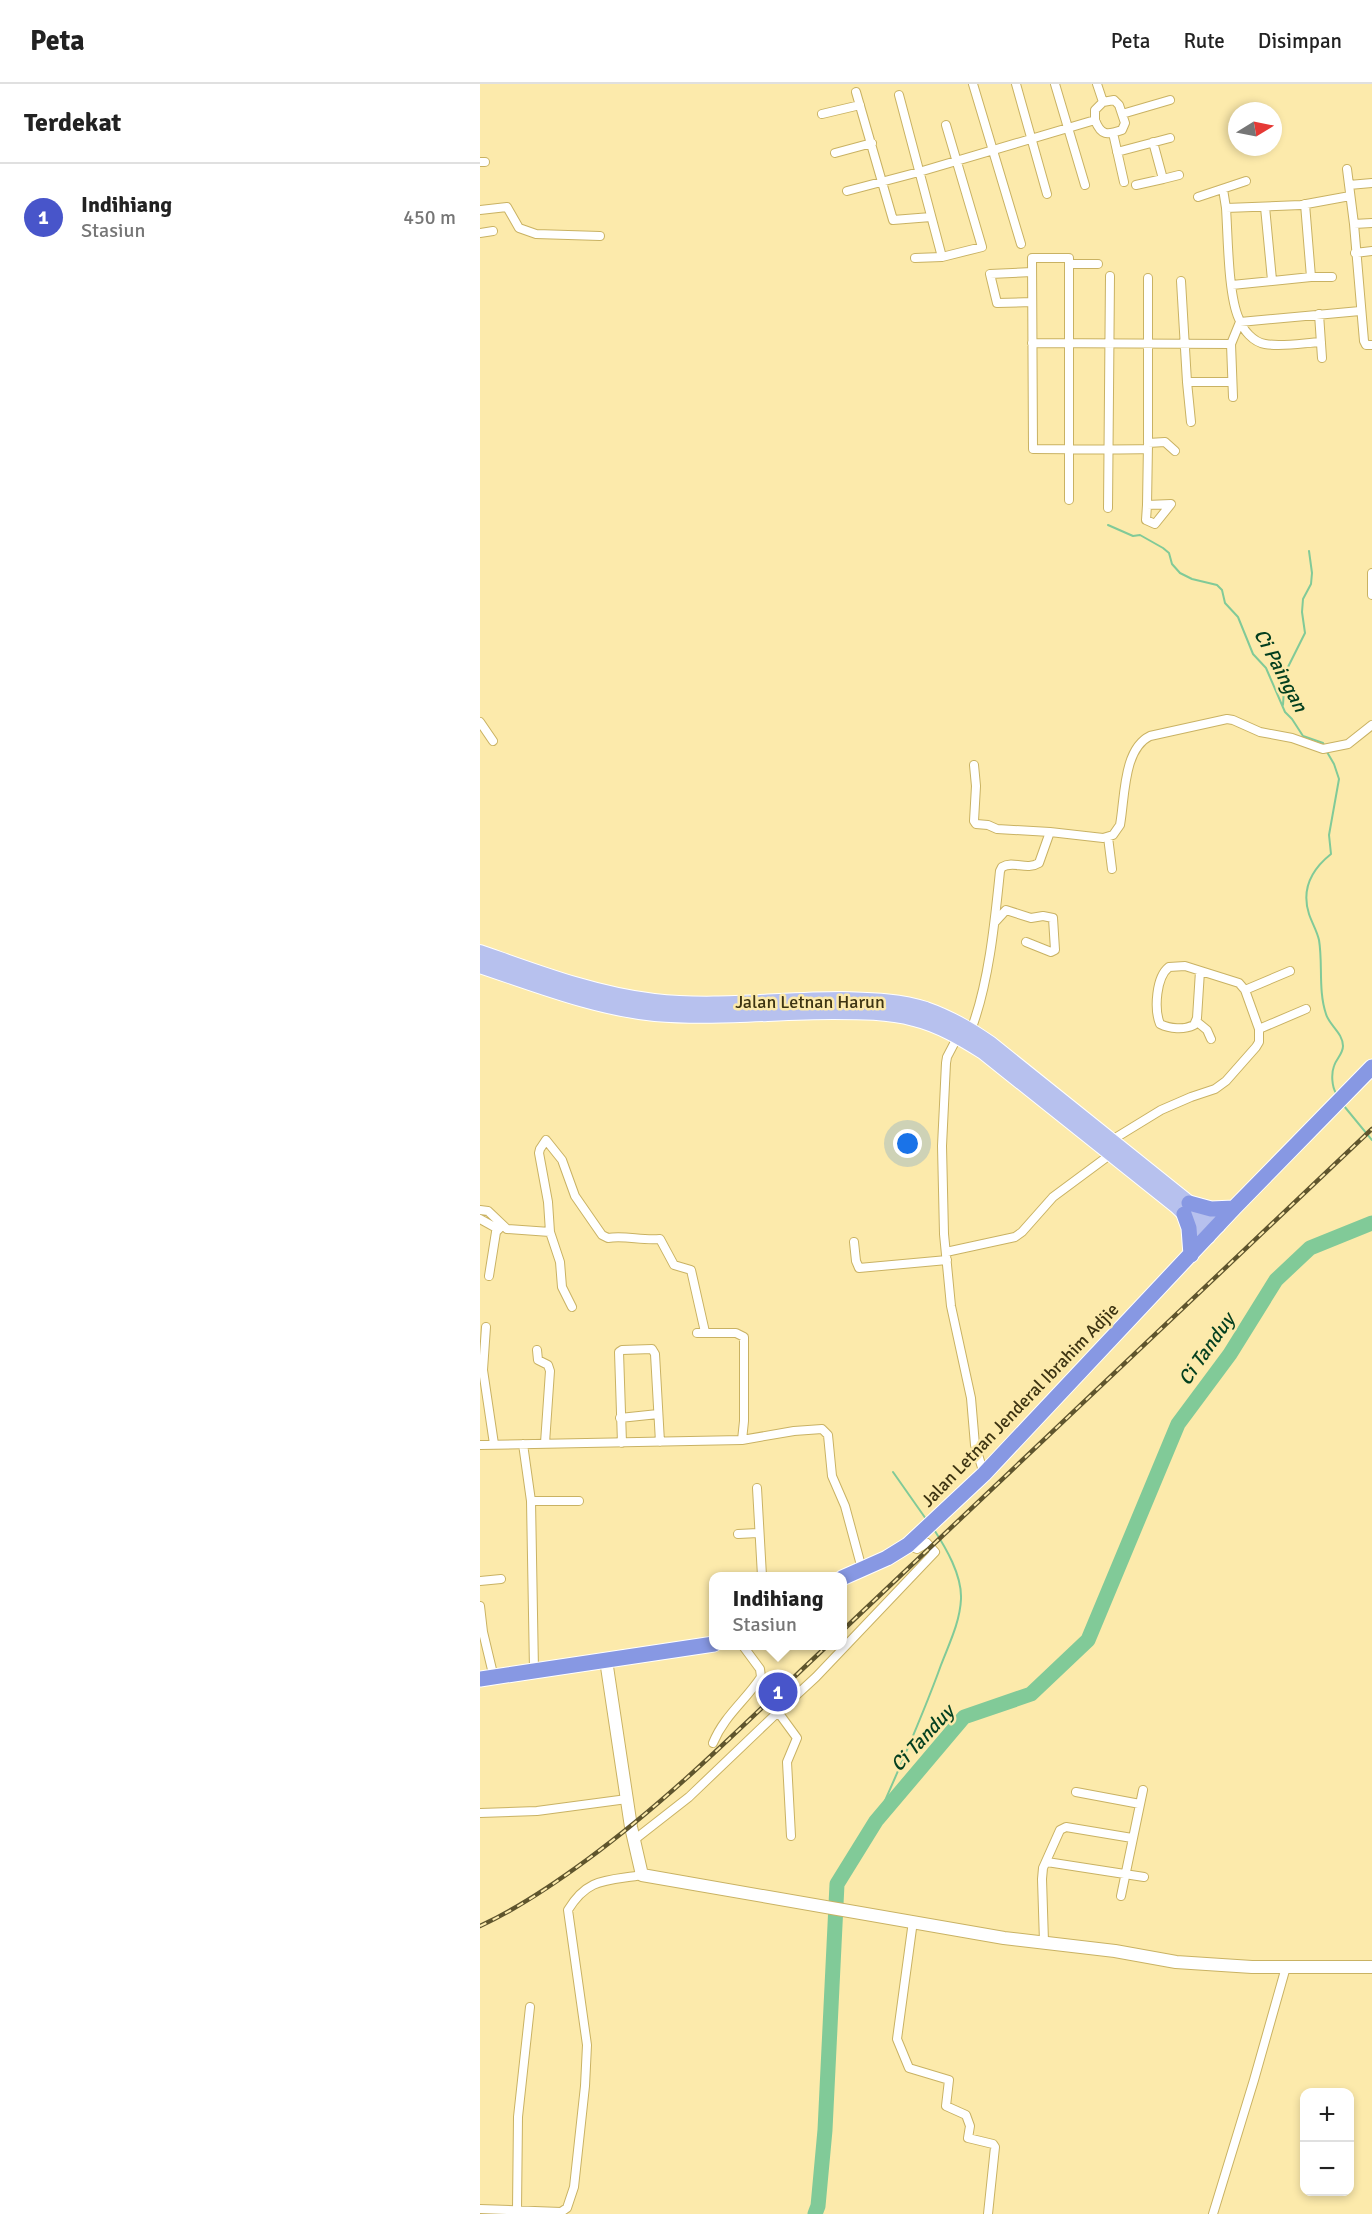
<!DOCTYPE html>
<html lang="id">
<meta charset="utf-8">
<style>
:root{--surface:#fff;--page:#f2f2f2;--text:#222;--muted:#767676;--line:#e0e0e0;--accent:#4855ca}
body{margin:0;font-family:Signika,sans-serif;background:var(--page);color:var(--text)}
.controls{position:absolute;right:18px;bottom:18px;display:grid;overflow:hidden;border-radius:12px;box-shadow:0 3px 9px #0003}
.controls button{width:54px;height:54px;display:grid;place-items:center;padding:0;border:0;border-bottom:2px solid var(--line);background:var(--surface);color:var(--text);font:30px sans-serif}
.compass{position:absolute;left:748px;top:18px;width:54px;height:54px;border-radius:50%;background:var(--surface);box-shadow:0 3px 9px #0003;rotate:80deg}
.you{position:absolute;left:428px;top:1060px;width:21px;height:21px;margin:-15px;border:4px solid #fff;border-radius:50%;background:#1a73e8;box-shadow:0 0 0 9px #1a73e833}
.badge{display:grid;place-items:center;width:39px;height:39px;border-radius:50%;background:var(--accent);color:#fff;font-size:20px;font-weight:700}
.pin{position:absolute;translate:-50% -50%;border:3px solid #fff;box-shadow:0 2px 6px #0006}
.popup{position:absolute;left:229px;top:1488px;width:138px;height:78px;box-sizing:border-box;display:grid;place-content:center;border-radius:12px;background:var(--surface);filter:drop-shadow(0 2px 4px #0005);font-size:20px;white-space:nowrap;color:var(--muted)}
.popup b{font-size:22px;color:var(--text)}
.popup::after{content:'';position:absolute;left:50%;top:100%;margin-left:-12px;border:12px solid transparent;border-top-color:var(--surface)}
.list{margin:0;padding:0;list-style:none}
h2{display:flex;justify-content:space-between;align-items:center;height:78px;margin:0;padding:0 24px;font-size:26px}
h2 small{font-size:20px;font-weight:400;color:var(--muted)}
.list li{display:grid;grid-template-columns:39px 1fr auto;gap:18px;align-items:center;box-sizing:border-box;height:108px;padding:0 24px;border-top:2px solid var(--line)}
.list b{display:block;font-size:22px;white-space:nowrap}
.list p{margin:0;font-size:20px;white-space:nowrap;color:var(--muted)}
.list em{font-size:20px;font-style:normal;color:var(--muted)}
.map{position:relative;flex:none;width:892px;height:2130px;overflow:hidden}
header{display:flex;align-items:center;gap:36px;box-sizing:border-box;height:84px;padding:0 30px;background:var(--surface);border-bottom:2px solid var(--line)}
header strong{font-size:28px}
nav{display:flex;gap:33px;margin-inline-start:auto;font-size:21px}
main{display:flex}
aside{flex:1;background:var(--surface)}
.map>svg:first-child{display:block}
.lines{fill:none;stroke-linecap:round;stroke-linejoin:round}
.stream{stroke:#81ca98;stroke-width:2}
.river{stroke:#81ca98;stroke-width:15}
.street-casing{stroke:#c9b263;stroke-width:10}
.secondary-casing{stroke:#c9b263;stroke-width:14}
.primary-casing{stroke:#fff;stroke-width:16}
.highway-casing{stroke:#fff;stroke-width:17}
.street{stroke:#fff;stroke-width:8}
.secondary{stroke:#fff;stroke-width:12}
.primary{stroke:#b7c1ee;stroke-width:14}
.highway{stroke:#8798e3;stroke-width:15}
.rail-casing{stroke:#5f552d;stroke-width:4.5}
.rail{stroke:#fceaab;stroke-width:2;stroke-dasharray:7;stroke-linecap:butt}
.labels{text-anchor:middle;stroke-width:5;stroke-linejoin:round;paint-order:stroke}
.street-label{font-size:18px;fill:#3d3412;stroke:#fceaab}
.water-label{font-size:20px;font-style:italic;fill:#033f1f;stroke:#fceaab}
</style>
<header>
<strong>Peta</strong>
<nav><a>Peta</a><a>Rute</a><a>Disimpan</a></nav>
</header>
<main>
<aside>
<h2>Terdekat<small></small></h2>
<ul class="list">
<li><span class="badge">1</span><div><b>Indihiang</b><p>Stasiun</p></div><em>450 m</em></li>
</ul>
</aside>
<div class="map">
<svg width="892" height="2130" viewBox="0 0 892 2130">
<rect width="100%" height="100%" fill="#fceaab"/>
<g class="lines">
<path class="stream" d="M 628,441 L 653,452 L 660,451 L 683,464 L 689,469 L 692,480 L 700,489 L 712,495 L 737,501 L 742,506 L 745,519 L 758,533 L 773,570 L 786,584 L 805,628 L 812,635 L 823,652 L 843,659 L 845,663
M 803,621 L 805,589 L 825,549 L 822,528 L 823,515 L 831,500 L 832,489 L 829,467
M 847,668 L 854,680 L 859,695 L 849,751 L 851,770 C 831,786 821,805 829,830 C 832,839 837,847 839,856 C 843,880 838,906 846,930 C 849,941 863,949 863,962 C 863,970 856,975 854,982 C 851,990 852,1003 856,1009
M 864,1022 L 892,1056
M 413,1388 L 446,1435
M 396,1737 C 419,1685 442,1634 461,1581 C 469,1560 480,1538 481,1515 C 482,1491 466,1464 453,1444"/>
<path class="river" d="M 335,2130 L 338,2122 L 345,2046 L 357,1800 L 396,1737 L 484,1633 L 551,1610 L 608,1556 L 698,1340 L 750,1270 L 796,1196 L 830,1164 L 892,1139"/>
<defs>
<path id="street" d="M 493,0 L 541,160
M 536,0 L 567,110
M 575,0 L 605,101
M 376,8 L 413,136 L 451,133
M 419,11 L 462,173
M 623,18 L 634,16 L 639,21 L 642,30 L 690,16
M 342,30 L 380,21
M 615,36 C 621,52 627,51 642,46 L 645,39 L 642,30
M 633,49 L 644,98
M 673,58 L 683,95 L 699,91
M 637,68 L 690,54
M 355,69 L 392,59
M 0,78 L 5,78
M 867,85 L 874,140
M 656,101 L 683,95
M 869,101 L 892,99
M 743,105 L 746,124
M 367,107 L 439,88 L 615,36 L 615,26 L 623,18 L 617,0
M 718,113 L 766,97
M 785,123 L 792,196
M 0,126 L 27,123 L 39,144 L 56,150 L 120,152
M 892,139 L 874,140 L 884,257 L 886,261 L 892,261
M 0,149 L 13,147
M 875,169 L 892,167
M 435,174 L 462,173 L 502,163 L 466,41
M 589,180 L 618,180
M 831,193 L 852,193
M 668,194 L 668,359 L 685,358 L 695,367
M 701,197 L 707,298
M 752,201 L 831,193 L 825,120
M 552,218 L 517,219 L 510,190 L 552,188
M 839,230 L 842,274
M 841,258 C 823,259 802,263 785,260 C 773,258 763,246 759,235 C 748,211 748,153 746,124 L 821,121 L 870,112
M 552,259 L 751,260 L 760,238 L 880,227
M 751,260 L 753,313
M 711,338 L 707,298 L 752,298
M 589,416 C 589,337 589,259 589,180 L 589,174 L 552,174 L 553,365 C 591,365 629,366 668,365
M 667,421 L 666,436 L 675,440 L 691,420 L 667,421 L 668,360
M 628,424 L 630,192
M 892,489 L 892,511
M 0,638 L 13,657
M 494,681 L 496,702 L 494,737 L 496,740 L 508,741 L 517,745 L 570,748
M 628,753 L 632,785
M 515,838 L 526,826 L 551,834 L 563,832 L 573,834 L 575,866 L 571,868 L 546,858
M 765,906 L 810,887
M 716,937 L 727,946 L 731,955
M 779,945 L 826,925
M 491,946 C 509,899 515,836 520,787 L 522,783 C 534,776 546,787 559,779 L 570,748 L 623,754 L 633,751 L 640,741 C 645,714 643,665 670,652 L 747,635 L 753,636 L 780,648 L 812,654 L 843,665 L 868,660 L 892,641
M 478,952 L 467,973 L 466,979 L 462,1062 L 464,1150 L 471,1222 L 491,1314 L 495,1361 L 504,1390
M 632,1056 L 681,1026 L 711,1013 L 735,1005 L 746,997 L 776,963 L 779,958 L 779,945 L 765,906 L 759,899 L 705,882 L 689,883 C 676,893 674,925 680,940 C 690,945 704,946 714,941 L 717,934 L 720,887
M 0,1126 L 8,1127 L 27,1145 L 70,1148
M 0,1135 L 18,1145
M 374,1158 L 376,1177 L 379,1184 L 467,1176
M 466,1168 L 535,1153 L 542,1148 L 573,1113 L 631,1070
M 9,1192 L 16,1148 L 22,1142
M 92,1223 L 82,1203 L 80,1178 L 70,1148 L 68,1118 L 59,1069 L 60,1065 L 66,1056 L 82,1076 L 95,1112 L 122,1151 L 128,1154 C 145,1151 162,1157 180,1155 L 194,1181 L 211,1186 L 225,1248
M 6,1243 L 3,1286 L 14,1360
M 217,1249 L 256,1249 L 264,1253 L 264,1337 L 262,1356
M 57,1266 L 58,1276 L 68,1281 L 70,1287 L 65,1359
M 140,1334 L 178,1330
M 142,1359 L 139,1268 L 142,1266 L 172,1265 L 175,1270 L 180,1358
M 43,1360 L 51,1417 L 54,1586
M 0,1361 L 262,1356 L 314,1347 L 342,1345 L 348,1351 L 352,1392 L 365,1422 L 382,1485
M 277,1404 L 282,1492
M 51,1417 L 99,1417
M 258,1450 L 278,1449
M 0,1497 L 21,1495
M 0,1522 L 3,1548 L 14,1594
M 298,1628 L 336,1593 L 455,1468 L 447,1459 L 437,1465 L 428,1461
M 233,1659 C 244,1632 266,1616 281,1593 L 280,1585 L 263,1562
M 596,1708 L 660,1720
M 0,1729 L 57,1727 L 147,1715
M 154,1756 L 209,1713 L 298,1628 L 317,1654 L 307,1678 L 311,1752
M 567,1778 L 664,1793
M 641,1812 L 663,1706
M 433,1837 L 417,1955 L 429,1984 L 469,1996 L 466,2022 L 486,2031 L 490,2042 L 488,2054 L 513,2060 L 515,2063 L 508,2130
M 564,1858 L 562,1795 L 563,1784 L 580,1746 L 586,1743 L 652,1754
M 0,2125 L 81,2128 L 87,2124 L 94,2103 L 105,2002 L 107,1961 L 88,1826 C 108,1793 127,1797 162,1791
M 37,2125 L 38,2033 L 50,1923
M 733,2130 L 774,1996 L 806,1883"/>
<path id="secondary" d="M 126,1576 L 151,1743 L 162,1791 L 524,1854 L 635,1867 L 696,1878 L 772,1883 L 892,1883"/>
<path id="primary" d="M 0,868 C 57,888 114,910 174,917 C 236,924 299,915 361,915 C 390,916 418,916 446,925 C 469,933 490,945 510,959 L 738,1142
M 0,882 C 57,901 115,924 175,930 C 234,935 294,928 353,928 C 380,928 408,928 434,935 C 459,941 482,955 503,968 L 696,1122 L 728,1153"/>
<path id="highway" d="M 709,1119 L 731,1125 L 754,1124
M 704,1130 L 709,1144 L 711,1171
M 362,1494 L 407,1474 L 428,1461 L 504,1390 L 754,1124 L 892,983
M 0,1595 L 234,1560"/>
</defs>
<use href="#street" class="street-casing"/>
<use href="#secondary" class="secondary-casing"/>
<use href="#primary" class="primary-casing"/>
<use href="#highway" class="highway-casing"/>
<use href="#street" class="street"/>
<use href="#secondary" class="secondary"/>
<use href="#primary" class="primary"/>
<use href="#highway" class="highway"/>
<defs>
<path id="rail" d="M 362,1547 L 892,1045
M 0,1842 C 39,1824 74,1800 108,1775 C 195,1711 269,1635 347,1562"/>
</defs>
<use href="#rail" class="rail-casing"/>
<use href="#rail" class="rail"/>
</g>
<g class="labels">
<g class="street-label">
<text x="330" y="924">Jalan Letnan Harun</text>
<text transform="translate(540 1321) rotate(-46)" y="6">Jalan Letnan Jenderal Ibrahim Adjie</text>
</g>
<g class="water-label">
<text transform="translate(801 586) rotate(62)" y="7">Ci Paingan</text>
<text transform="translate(726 1265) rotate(-55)" y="7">Ci Tanduy</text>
<text transform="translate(442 1654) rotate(-47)" y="7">Ci Tanduy</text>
</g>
</g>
</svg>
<div class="controls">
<button>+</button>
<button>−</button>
</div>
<svg class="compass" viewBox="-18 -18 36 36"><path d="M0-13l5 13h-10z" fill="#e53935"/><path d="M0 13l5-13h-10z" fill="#767676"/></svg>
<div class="you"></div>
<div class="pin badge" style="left:298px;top:1608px">1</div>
<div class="popup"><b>Indihiang</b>Stasiun</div>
</div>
</main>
